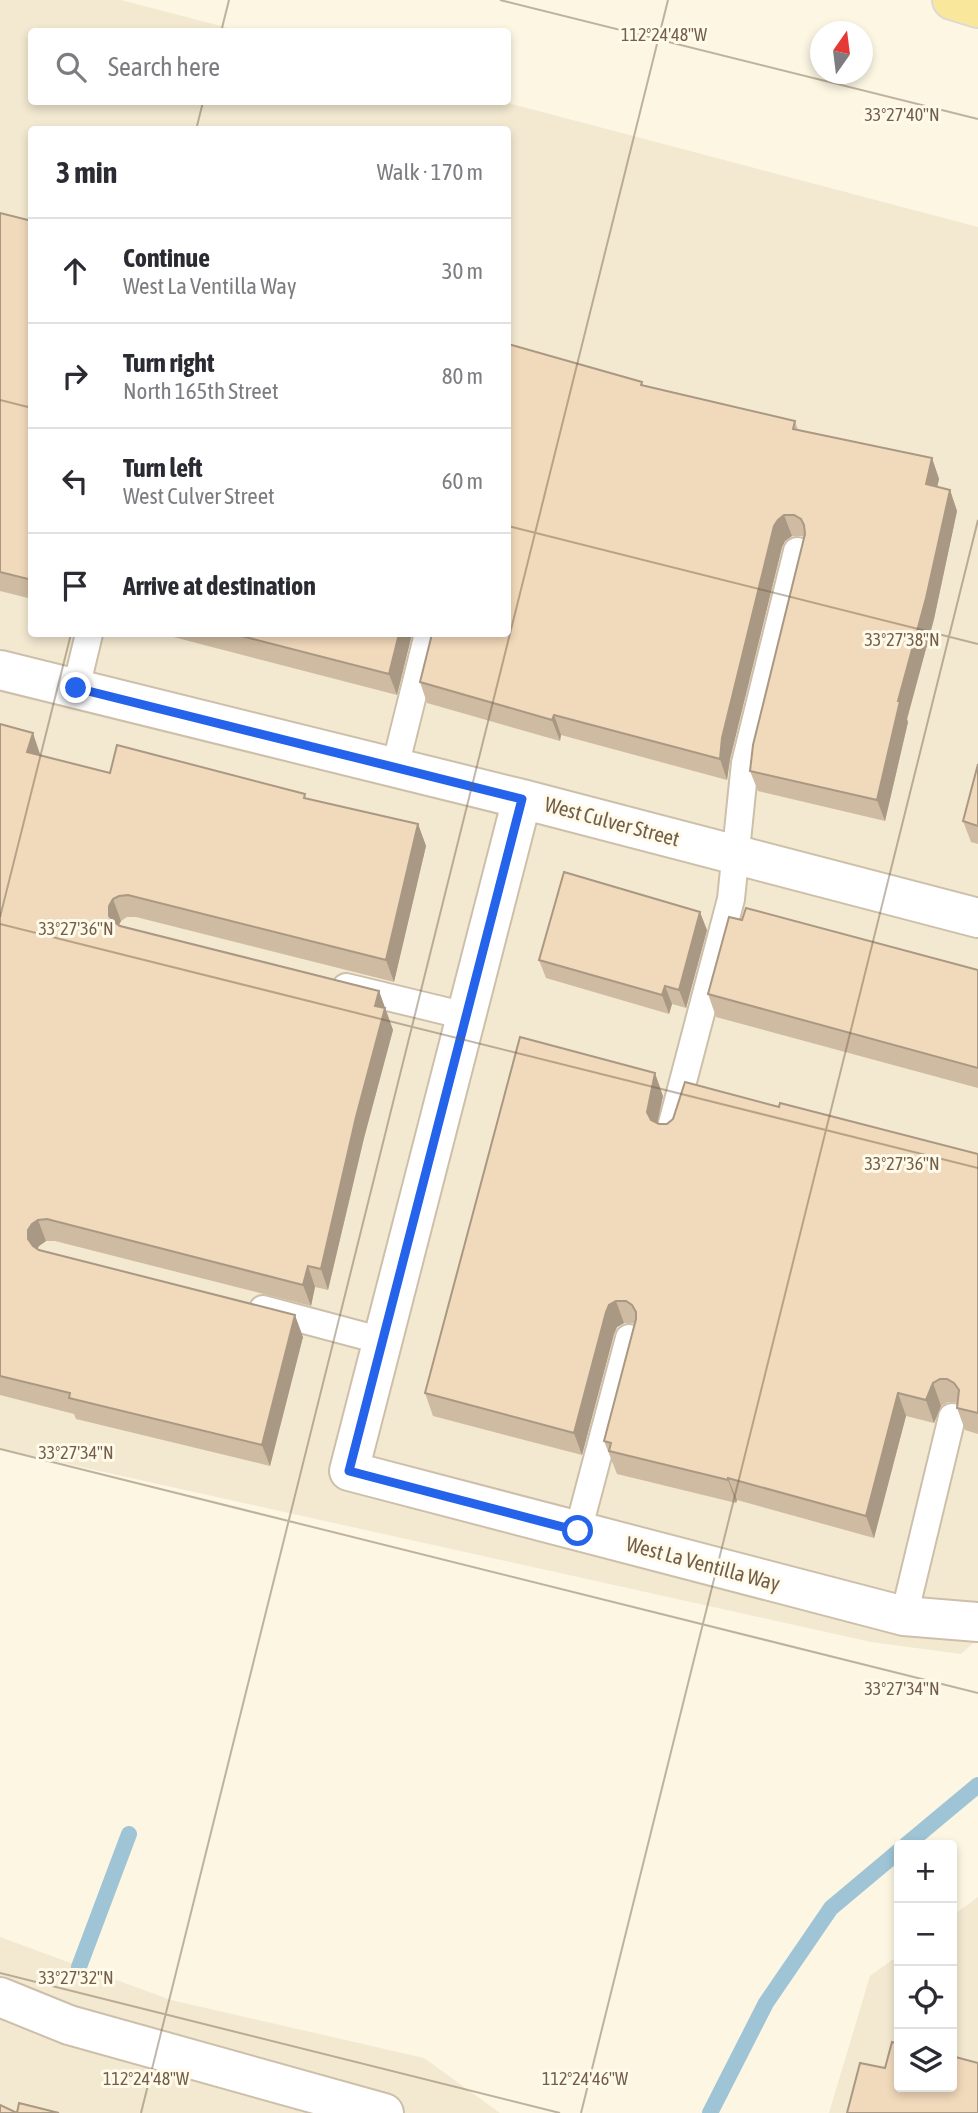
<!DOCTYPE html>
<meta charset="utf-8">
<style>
:root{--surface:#fff;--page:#f2f2f3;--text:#2b2b33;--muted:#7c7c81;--line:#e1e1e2}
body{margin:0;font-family:"Asap Condensed",sans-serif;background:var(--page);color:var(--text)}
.controls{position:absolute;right:21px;bottom:21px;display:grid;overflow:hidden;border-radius:7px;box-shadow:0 4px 10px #0003}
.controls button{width:63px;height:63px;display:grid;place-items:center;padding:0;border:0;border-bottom:2px solid var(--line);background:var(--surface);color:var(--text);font:35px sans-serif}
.compass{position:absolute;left:810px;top:21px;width:63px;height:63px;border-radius:50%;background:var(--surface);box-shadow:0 4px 10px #0003;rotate:14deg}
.stop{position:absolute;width:21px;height:21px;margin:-16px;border:5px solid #2563eb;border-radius:50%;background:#fff}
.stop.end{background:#2563eb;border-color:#fff;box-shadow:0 2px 7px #0008}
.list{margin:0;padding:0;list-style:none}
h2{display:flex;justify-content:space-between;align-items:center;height:91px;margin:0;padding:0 28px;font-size:30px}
h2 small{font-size:23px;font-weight:400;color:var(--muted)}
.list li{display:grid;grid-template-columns:46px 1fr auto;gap:21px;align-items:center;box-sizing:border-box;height:105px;padding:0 28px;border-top:2px solid var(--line)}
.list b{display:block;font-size:26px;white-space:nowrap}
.list p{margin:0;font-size:23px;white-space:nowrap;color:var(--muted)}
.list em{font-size:23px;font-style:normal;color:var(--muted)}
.icon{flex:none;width:38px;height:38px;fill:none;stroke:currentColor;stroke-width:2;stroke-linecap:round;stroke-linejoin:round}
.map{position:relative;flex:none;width:978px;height:2113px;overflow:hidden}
.search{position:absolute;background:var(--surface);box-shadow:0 4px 10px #0003;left:28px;top:28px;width:483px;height:77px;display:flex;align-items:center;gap:18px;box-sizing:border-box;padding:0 24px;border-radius:7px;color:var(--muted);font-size:26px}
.panel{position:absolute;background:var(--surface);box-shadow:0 4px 10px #0003;left:28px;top:126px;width:483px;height:511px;border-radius:7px}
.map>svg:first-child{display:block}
.residential{fill:#f3e9d1;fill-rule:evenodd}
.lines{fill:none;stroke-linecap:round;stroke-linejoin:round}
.stream{stroke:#9ec4d6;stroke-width:16}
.service-casing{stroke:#cdbfaa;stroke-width:30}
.minor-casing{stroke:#cdbfaa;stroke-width:42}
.primary-casing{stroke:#ddd9d3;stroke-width:42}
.service{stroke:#fff;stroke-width:26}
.minor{stroke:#fff;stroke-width:38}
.primary{stroke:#f9e79c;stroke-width:38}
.wall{fill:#cfbba1}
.shaded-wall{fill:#a99883}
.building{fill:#f1d9bb;stroke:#a99883;stroke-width:2}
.route{stroke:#2563eb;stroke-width:9}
.ticks{fill:none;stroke:#735f49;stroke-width:2;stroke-opacity:0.45}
.labels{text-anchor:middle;stroke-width:6;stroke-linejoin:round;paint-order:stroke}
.street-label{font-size:21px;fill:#735f49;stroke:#fffae9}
.ticks-label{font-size:18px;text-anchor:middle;fill:#735f49;stroke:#fffae9;stroke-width:6;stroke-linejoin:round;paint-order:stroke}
</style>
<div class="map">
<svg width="978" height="2113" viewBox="0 0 978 2113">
<rect width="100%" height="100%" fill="#fcf6e3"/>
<path class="residential" d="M 0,0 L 121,0 L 240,31 L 32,32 L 32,102 L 504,102 L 978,227 L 978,1639 L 961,1654 L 871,1642 L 0,1449 ZM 32,130 L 508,130 L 508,634 L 32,634 Z
M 978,1897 L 978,2113 L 829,2113 L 870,1976 L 899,1955 L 899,2087 L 952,2087 L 952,1916 Z
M 0,1937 L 171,2000 L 424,2058 L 500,2113 L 0,2113 Z"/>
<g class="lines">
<path class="stream" d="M 906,1845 L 978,1785
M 79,1967 L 129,1834
M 710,2113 L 766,2003 L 831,1908 L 899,1851"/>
<defs>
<path id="service" d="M 76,688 L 89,634
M 395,767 L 428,634
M 346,987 L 466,1016
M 670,1131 L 731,899 L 745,763 L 797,551
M 263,1309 L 383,1341
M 578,1531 L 629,1338
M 904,1616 L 952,1417"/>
<path id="minor" d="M 0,670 L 522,799 L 978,918
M 522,799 L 349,1471 L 904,1616 L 978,1622
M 0,1997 L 69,2025 L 384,2113"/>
<path id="primary" d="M 952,0 L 978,8"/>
</defs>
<use href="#service" class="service-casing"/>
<use href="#minor" class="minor-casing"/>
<use href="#primary" class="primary-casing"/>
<use href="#service" class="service"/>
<use href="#minor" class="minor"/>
<use href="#primary" class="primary"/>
</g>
<path class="wall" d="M 0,213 L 32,221 L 32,599 L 0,591 Z
M 642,382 L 643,385 L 795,421 L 798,430 L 932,458 L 939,479 L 937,487 L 950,490 L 957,511 L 934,619 L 907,719 L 908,722 L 885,821 L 758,791 L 750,771 L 804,537 L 801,536 L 792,536 L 785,541 L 782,547 L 730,759 L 727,780 L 561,735 L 560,741 L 427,703 L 420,682 Z
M 162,634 L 412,634 L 397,695 Z
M 0,724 L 40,754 L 40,755 L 110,773 L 307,799 L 418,824 L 426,846 L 394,982 L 136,917 L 127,917 L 121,921 L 119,925 L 379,991 L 393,1030 L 364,1138 L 328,1290 L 315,1287 L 311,1306 L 55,1241 L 46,1241 L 39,1246 L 37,1249 L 303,1337 L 270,1466 L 76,1419 L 74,1414 L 0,1395 Z
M 978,764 L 978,844 L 971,842 L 963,821 Z
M 742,920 L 978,970 L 978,1088 L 716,1017 L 708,994 Z
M 707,930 L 686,1008 L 672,1004 L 669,1014 L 546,978 L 539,960 Z
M 663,1096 L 657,1123 L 659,1124 L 779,1107 L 978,1154 L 978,1434 L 965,1430 L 957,1408 L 957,1403 L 955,1402 L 948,1402 L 941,1406 L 934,1423 L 906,1416 L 874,1538 L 737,1500 L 736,1503 L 617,1474 L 604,1441 L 635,1324 L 634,1323 L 624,1323 L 617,1327 L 614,1334 L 582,1455 L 433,1416 L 425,1393 Z"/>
<path class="shaded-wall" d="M 932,458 L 939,479 L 933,505 L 926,484 Z
M 950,490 L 957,511 L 934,619 L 907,719 L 908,722 L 885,821 L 877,800 L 898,701 Z
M 784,515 L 792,536 L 785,541 L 782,547 L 730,759 L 727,780 L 720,759 L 722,738 L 774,526 L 778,520 Z
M 399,634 L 412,634 L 397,695 L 389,674 Z
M 554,715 L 561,735 L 560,741 L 552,720 Z
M 33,733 L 40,754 L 35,774 L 27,752 Z
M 418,824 L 426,846 L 394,982 L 386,960 Z
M 113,899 L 121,921 L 117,928 L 109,916 L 109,906 Z
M 700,912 L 707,930 L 686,1008 L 679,990 Z
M 665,986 L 672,1004 L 669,1014 L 662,995 Z
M 379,991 L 393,1030 L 364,1138 L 328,1290 L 321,1269 Z
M 655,1073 L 663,1096 L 655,1134 L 647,1112 Z
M 38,1220 L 46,1241 L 39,1246 L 36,1251 L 28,1239 L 28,1230 L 32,1224 Z
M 308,1266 L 315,1287 L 311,1306 L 303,1285 Z
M 616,1301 L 624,1323 L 617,1327 L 614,1334 L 582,1455 L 574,1433 L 606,1312 L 609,1305 Z
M 295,1315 L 303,1337 L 270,1466 L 262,1445 Z
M 933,1383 L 941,1406 L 934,1423 L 926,1400 Z
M 898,1393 L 906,1416 L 874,1538 L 866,1516 Z
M 728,1478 L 737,1500 L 736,1503 L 728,1480 Z"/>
<path class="building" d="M 0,213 L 32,221 L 32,580 L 0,572 Z
M 508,344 L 642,382 L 641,385 L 795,421 L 793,429 L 932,458 L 926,484 L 950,490 L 926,598 L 898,701 L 900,701 L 877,800 L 750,771 L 753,745 L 805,534 L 804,525 L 801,519 L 794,515 L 784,515 L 778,520 L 774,526 L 722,738 L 720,759 L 554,715 L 552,720 L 420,682 L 432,634 L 508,634 Z
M 234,634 L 399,634 L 389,674 Z
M 0,724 L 33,733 L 27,752 L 110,773 L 117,745 L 305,794 L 304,798 L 418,824 L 386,960 L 128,895 L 119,896 L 113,899 L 109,906 L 109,916 L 114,922 L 120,926 L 379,991 L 375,1006 L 385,1008 L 356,1117 L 321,1269 L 308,1266 L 303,1285 L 47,1219 L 38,1220 L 32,1224 L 28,1230 L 28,1239 L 33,1246 L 39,1250 L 295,1315 L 262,1445 L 69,1398 L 70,1393 L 0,1376 Z
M 978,764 L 978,826 L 963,821 Z
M 564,872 L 700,912 L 679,990 L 665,986 L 662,995 L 539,960 Z
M 746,908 L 978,970 L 978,1068 L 708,994 L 729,917 L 742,920 Z
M 520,1037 L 655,1073 L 647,1112 L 651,1120 L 659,1124 L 667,1124 L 673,1119 L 685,1082 L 779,1107 L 780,1103 L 978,1154 L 978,1413 L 957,1408 L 959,1390 L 954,1383 L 947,1379 L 940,1379 L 933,1383 L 926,1400 L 898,1393 L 866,1516 L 728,1478 L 728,1480 L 609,1451 L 611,1443 L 604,1441 L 636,1319 L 636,1312 L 632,1305 L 626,1301 L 616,1301 L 609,1305 L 606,1312 L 574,1433 L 425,1393 Z
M 892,2042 L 899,2044 L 899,2087 L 952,2087 L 952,2056 L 978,2063 L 978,2113 L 847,2113 L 860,2063 L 885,2068 Z
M 19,2103 L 59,2113 L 17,2113 Z
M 0,2105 L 17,2113 L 0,2113 Z"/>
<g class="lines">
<path class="route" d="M 76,688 L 522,799 L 349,1471 L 578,1531"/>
</g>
<path class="ticks" d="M 500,0 L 978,119M 221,32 L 229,0M 196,130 L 203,102M 0,400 L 32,408M 508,526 L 978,644M 0,917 L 71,634M 0,924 L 978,1168M 0,1449 L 978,1693M 0,1973 L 560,2113M 141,2113 L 668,0M 581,2113 L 978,520"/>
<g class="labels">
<g class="street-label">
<text transform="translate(612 822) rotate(15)" y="7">West Culver Street</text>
<text transform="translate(703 1564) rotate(15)" y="7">West La Ventilla Way</text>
</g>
</g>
<g class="ticks-label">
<text x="664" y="41">112°24'48"W</text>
<text x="902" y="121">33°27'40"N</text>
<text x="902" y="646">33°27'38"N</text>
<text x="76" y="935">33°27'36"N</text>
<text x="902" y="1170">33°27'36"N</text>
<text x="76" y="1459">33°27'34"N</text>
<text x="902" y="1695">33°27'34"N</text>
<text x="76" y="1984">33°27'32"N</text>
<text x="146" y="2085">112°24'48"W</text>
<text x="585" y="2085">112°24'46"W</text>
</g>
</svg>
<div class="controls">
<button>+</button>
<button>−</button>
<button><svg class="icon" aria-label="locate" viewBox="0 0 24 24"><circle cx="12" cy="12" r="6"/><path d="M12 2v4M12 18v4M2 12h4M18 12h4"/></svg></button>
<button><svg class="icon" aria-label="layers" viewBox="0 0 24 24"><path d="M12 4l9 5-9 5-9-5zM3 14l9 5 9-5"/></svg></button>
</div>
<svg class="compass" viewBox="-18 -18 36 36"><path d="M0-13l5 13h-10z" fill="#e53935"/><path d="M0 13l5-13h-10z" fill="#7c7c81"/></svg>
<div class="stop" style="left:578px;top:1531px"></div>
<div class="stop end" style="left:76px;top:688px"></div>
<div class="search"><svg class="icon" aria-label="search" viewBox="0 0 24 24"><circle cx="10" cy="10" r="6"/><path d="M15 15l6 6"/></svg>Search here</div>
<section class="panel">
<h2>3 min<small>Walk · 170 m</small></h2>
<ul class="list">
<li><svg class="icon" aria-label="ahead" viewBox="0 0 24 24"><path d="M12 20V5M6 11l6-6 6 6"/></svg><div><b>Continue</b><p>West La Ventilla Way</p></div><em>30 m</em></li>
<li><svg class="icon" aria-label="right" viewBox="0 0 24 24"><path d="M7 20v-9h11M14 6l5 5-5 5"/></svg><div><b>Turn right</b><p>North 165th Street</p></div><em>80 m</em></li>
<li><svg class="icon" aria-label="left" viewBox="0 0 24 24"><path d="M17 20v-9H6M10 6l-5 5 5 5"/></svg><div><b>Turn left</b><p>West Culver Street</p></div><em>60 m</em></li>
<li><svg class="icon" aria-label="arrive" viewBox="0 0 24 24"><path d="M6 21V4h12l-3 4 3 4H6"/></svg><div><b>Arrive at destination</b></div></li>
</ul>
</section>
</div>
